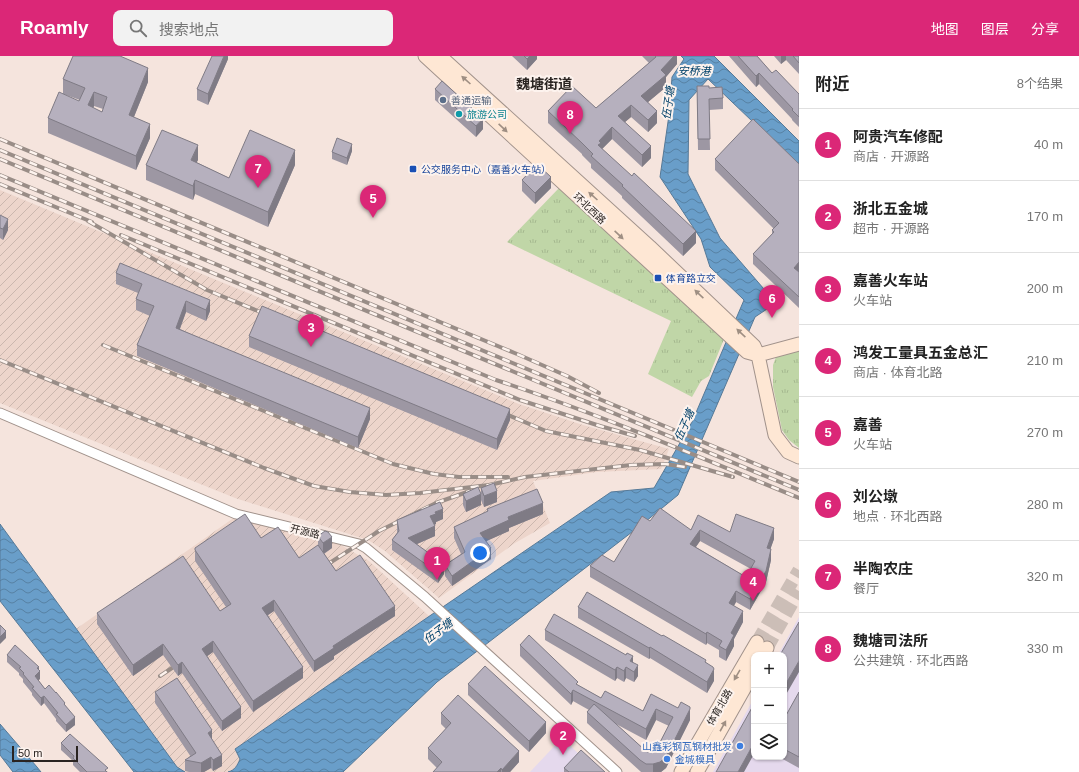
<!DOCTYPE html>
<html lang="zh">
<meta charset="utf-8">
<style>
:root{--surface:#fff;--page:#f2f2f2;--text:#222;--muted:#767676;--line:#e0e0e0;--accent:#db2777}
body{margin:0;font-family:Arial,"Noto Sans SC",sans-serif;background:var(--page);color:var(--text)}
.controls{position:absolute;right:12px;bottom:12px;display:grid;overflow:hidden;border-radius:8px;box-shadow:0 1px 3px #0004}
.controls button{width:36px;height:36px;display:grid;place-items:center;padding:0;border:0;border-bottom:1px solid var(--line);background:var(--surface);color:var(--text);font:20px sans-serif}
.scale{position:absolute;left:12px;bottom:10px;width:66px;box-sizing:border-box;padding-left:4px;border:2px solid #2a2421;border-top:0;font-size:11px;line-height:14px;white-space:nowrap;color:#2a2421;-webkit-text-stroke:3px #fdf3ee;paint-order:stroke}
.you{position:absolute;left:480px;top:497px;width:14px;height:14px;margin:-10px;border:3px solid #fff;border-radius:50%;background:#1a73e8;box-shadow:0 0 0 6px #1a73e833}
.badge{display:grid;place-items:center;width:26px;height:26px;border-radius:50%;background:var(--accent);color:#fff;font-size:13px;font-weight:700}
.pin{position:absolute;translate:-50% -33px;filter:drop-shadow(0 1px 2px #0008)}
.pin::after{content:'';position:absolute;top:21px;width:14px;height:12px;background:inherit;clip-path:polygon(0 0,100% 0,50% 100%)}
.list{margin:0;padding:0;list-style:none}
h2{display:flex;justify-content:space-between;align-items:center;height:52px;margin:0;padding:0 16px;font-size:17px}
h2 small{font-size:13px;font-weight:400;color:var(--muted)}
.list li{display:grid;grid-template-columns:26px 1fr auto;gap:12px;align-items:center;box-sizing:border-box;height:72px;padding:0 16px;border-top:1px solid var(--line)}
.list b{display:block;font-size:15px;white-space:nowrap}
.list p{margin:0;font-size:13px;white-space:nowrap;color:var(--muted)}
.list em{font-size:13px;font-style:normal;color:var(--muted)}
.icon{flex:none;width:22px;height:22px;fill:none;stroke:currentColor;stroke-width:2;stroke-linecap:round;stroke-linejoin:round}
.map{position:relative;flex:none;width:799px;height:716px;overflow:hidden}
header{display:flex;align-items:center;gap:24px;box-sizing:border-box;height:56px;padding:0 20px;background:var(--accent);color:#fff}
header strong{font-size:19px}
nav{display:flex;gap:22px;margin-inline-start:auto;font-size:14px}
.search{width:280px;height:36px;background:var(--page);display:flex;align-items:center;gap:10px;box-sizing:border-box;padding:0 14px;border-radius:8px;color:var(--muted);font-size:15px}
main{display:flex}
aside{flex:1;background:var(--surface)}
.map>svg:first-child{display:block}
.commercial{fill:#e5d9ed}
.industrial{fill:url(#industrial-furrows)}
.park{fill:url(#park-tufts)}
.water{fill:url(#water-waves);stroke:#567997}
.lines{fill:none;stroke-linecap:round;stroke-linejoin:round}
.secondary-tunnel{stroke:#ccbeb7;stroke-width:13;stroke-dasharray:13 6;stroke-linecap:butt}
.street-casing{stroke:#a1928b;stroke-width:11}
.secondary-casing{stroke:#a1928b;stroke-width:15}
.street{stroke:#fff;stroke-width:9}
.secondary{stroke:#fee7d4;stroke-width:13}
.rail-casing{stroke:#998d87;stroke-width:4}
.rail{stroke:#fdf3ee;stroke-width:2.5;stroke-dasharray:8;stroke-linecap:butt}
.wall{fill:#9d97a3;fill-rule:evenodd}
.shaded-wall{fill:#7f7b85}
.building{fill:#b6b0be;stroke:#7f7b85;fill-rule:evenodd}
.oneway{fill:#9f8f83}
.service-dot{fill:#5c6f8a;stroke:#fdf3ee;stroke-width:1.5}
.culture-dot{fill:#0f9aa8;stroke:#fdf3ee;stroke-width:1.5}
.transit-dot{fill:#1a4fb4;stroke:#fdf3ee;stroke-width:1.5}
.shop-dot{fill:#3f7fe0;stroke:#fdf3ee;stroke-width:1.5}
.labels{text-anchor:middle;stroke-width:4;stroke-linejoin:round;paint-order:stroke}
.service-label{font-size:10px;fill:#4e5e75;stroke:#fdf3ee;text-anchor:start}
.culture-label{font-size:10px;fill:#0d838f;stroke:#fdf3ee;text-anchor:start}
.transit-label{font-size:10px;fill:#164399;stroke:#fdf3ee;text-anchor:start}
.street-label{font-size:10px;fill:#2a2421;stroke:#fdf3ee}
.shop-label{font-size:10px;fill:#366cbe;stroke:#fdf3ee;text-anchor:end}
.water-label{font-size:11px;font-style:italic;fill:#00416a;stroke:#fdf3ee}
.district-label{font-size:14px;font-weight:bold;fill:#2a2421;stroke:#fdf3ee}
</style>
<header>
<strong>Roamly</strong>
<div class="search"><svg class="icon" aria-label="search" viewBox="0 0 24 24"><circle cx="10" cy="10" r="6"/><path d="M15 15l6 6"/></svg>搜索地点</div>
<nav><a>地图</a><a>图层</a><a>分享</a></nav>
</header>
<main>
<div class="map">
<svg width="799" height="716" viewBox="0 0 799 716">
<defs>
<pattern id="industrial-furrows" width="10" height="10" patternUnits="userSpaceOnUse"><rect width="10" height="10" fill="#edd5cb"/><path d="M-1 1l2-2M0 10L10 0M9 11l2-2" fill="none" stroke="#cbb7ae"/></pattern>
<pattern id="park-tufts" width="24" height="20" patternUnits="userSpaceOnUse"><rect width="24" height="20" fill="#c0d6a7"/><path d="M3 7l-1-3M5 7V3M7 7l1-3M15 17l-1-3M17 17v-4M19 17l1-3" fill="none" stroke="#a5b88f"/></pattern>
<pattern id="water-waves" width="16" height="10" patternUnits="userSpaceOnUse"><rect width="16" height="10" fill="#699ec9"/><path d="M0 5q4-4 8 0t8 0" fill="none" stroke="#5781a3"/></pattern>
</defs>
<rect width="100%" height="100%" fill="#f5e4dd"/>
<path class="commercial" d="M 799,561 L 799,716 L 713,716 L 754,642 L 754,701 L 784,701 L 784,599 L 778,599 Z
M 562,682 L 598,716 L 530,716 Z"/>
<path class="industrial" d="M 0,134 L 226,228 L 519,348 L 583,369 L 669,393 L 661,413 L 597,416 L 533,425 L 550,467 L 515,487 L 439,542 L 385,495 L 368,484 L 235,442 L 0,347 Z
M 235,461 L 339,488 L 369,505 L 429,560 L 235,693 L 240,703 L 238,710 L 233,714 L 228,716 L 185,716 L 177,711 L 76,573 Z"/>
<path class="park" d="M 559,132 L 724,283 L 709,320 L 701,325 L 692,341 L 648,318 L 671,265 L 507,186 Z
M 799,291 L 799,392 L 789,384 L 782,374 L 773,331 L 773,309 L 777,298 Z"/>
<path class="water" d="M 681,0 L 714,0 L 799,85 L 799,110 L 708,23 L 689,44 L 688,118 L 720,182 L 776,247 L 755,261 L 678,439 L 645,466 L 437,626 L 343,716 L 228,716 C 235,714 237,710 240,703 L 235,693 L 611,436 L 654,432 L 692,366 L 744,244 L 710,211 L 701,183 L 660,121 L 669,59 L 672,21 L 684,3 Z
M 0,468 L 177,711 L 185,716 L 134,716 L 0,545 Z
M 0,668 L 37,711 L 41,716 L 13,716 L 0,699 Z"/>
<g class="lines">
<path class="secondary-tunnel" d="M 757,586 L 799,514
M 767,592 L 799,535"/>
<defs>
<path id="street" d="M 0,357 L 236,458 L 359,488 L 366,492 L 425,541 L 617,716"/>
<path id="secondary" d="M 425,0 L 747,296 L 758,299 L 799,288
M 440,0 L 650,191 L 754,290 L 758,299 L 775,379 L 788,396 L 799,401
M 763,599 L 767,592
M 681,716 L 757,586
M 697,716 L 754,615"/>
</defs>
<use href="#street" class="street-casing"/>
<use href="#secondary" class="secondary-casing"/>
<use href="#street" class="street"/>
<use href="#secondary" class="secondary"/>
<defs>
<path id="rail" d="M 0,83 L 517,298 L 567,320 L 599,337
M 0,94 L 799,426
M 0,103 L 799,434
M 0,119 L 496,324 C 599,358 699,401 799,442
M 0,128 L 92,166
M 88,165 L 207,234 L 270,260
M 121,179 L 520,344 L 600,370 L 635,380
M 103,289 L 393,408 L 434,418 L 459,421 L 508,421
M 0,304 L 264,412 L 314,430 L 350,436 L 386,439 L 420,437 L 489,429 L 525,421 L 631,409 L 665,408 L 685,411
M 501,356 L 546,375 L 640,394 L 733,421
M 325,510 L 379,475 L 436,447 L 470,435
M 160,620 L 172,612"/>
</defs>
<use href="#rail" class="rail-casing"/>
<use href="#rail" class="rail"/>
</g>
<path class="wall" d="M 228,0 L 228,3 L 208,49 L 197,44 L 197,33 Z
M 512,0 L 537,0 L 537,3 L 527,14 Z
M 642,0 L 677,0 L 677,8 L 666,21 L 666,31 L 648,46 L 657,67 L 648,76 L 631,61 L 625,66 L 651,102 L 642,111 L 612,83 L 602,93 L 696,187 L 683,200 L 622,142 L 622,140 L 591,112 L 591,108 L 582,99 L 582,98 L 548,67 L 548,55 L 596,52 L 649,7 Z
M 729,0 L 757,0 L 772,17 L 799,38 L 799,71 L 792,64 L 792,63 L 759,28 L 756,31 Z
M 774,0 L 799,0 L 799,18 L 786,4 L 781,8 Z
M 63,23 L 148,26 L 134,61 L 150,82 L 136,114 L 48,77 L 48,62 L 79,45 L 80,44 L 63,38 ZM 94,50 L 103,53 L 102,56 L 93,52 Z
M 697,30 L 709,32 L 723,42 L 723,53 L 709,54 L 710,94 L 698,94 Z
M 435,33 L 483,73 L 476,81 L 435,44 Z
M 352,95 L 347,109 L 332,103 L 332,96 Z
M 715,103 L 799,108 L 799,252 L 753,208 L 753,198 L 772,178 L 772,174 L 774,173 L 715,114 Z
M 198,104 L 196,106 L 229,122 L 295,109 L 268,171 L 195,138 L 193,144 L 146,124 L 146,109 Z
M 522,124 L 551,132 L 535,148 L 522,135 Z
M 0,159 L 8,174 L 3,184 L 0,182 Z
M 116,217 L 210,255 L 206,265 L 186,256 L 180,273 L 370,363 L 358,392 L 137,300 L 137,289 L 150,260 L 136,254 L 136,243 L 138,237 L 116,228 Z
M 249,280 L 510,364 L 497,394 L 249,291 Z
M 481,432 L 497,446 L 484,451 L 481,444 L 481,449 L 466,456 L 463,449 L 463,438 L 481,437 Z
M 487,453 L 543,458 L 509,472 L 509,475 L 486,485 L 491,503 L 452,530 L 445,520 L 445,509 L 461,498 L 454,482 L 454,471 L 487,456 Z
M 443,463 L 436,466 L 436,468 L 434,469 L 435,480 L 417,488 L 444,518 L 438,527 L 392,494 L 392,484 L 397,477 L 397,464 Z
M 650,465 L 691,474 L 730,476 L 774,483 L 770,493 L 771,504 L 766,526 L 750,554 L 736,546 L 734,550 L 743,566 L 734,583 L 734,590 L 726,605 L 719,601 L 719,594 L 707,587 L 706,589 L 590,521 L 590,510 L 614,506 ZM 700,485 L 751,513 L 746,521 L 696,491 Z
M 318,480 L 332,492 L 324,498 L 336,515 L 395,560 L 334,600 L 334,603 L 314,616 L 274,555 L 268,559 L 303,622 L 253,656 L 213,596 L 207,600 L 241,662 L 222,675 L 182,617 L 178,620 L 163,599 L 133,620 L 97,568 L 97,557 L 220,555 L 226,551 L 195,505 L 195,492 L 261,482 L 299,502 L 318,490 Z
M 578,551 L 706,606 L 714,624 L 707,637 L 650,602 L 649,603 L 578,562 Z
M 545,574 L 633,606 L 638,620 L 634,626 L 626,622 L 624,626 L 617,622 L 615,625 L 545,584 Z
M 520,589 L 578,629 L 601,642 L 643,655 L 651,638 L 690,664 L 666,712 L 661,716 L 641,716 L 640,715 L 587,667 L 587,656 L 589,654 L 573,645 L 571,649 L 520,600 ZM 656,664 L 669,670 L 656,694 L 647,696 L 616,668 L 646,684 Z
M 7,599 L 39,614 L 40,623 L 38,624 L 45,633 L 65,649 L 75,669 L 66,676 L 56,665 L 56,663 L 44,647 L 41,650 L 32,639 L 32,637 L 23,626 L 23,623 L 19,619 L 19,617 L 7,606 Z
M 468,628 L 546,677 L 529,696 L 468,639 Z
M 155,636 L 212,683 L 222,710 L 213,715 L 211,712 L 204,716 L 189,716 L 185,715 L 185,704 L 191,701 L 155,647 Z
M 799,636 L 799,712 L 779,701 L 784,701 L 784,663 Z
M 441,657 L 519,706 L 510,716 L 433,716 L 437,712 L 428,703 L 428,692 L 446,673 L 441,668 Z
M 61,687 L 108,716 L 80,716 L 73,709 L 73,705 L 61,694 Z
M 564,712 L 605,716 L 564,716 Z"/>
<path class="shaded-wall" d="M 224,0 L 228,0 L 228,3 L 208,49 L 208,38 Z
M 530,0 L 537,0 L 537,3 L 527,14 L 527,3 Z
M 674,0 L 677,0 L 677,8 L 666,21 L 666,31 L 641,52 L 641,40 L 661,14 Z
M 781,0 L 786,0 L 786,4 L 781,8 Z
M 148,12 L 148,26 L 129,73 L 129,59 Z
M 759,17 L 759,28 L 756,31 L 756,20 Z
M 94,36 L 94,50 L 88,64 L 88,49 Z
M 631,49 L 631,61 L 618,72 L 618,60 Z
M 657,55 L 657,67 L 648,76 L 648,64 Z
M 483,62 L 483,73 L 476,81 L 476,70 Z
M 150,68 L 150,82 L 136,114 L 136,100 Z
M 612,71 L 612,83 L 601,94 L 598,101 L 599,85 Z
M 352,88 L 352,95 L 347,109 L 347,102 Z
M 198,89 L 198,104 L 191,118 L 191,104 Z
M 651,90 L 651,102 L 642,111 L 642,99 Z
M 295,94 L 295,109 L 268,171 L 268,156 Z
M 551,121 L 551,132 L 535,148 L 535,137 Z
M 195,124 L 195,138 L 193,144 L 193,130 Z
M 8,163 L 8,174 L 3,184 L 3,173 Z
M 696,175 L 696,187 L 683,200 L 683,188 Z
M 799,206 L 799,217 L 794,212 Z
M 210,244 L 210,255 L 206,265 L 206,254 Z
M 186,245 L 186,256 L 176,283 L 176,272 Z
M 370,352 L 370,363 L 358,392 L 358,381 Z
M 510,353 L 510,364 L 497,394 L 497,383 Z
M 497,435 L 497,446 L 484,451 L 484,440 Z
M 481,438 L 481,449 L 466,456 L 466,445 Z
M 543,447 L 543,458 L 509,472 L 509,475 L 480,488 L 480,477 L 508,461 Z
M 443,453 L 443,463 L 436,466 L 436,468 L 430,470 L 430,460 L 435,456 Z
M 435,470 L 435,480 L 408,492 L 408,482 Z
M 774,472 L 774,483 L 767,503 L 767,492 Z
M 700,474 L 700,485 L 690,499 L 690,488 Z
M 332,481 L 332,492 L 323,498 L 323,487 Z
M 491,492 L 491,503 L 452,530 L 452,520 Z
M 771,493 L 771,504 L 766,526 L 750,554 L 750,543 Z
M 444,508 L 444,518 L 438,527 L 438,517 Z
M 736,535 L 736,546 L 729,558 L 729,547 Z
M 274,544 L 274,555 L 262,563 L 262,552 Z
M 395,550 L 395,560 L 334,600 L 334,603 L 314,616 L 314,605 L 333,590 Z
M 743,555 L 743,566 L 734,583 L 734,590 L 726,605 L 726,594 L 731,577 Z
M 6,575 L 6,582 L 0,588 L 0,581 Z
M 707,576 L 707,587 L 706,589 L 706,578 Z
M 213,585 L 213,596 L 202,604 L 202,593 Z
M 163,588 L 163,599 L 133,620 L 133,609 Z
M 650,591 L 650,602 L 649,603 L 649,592 Z
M 633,600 L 633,611 L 630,605 Z
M 799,605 L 799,616 L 784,642 L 784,631 Z
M 182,606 L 182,617 L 178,620 L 178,609 Z
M 638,609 L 638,620 L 634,626 L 634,616 Z
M 39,611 L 39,616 L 40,615 L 40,623 L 35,627 L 35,620 L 37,612 Z
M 303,611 L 303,622 L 253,656 L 253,645 Z
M 617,611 L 617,622 L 615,625 L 615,614 Z
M 626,611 L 626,622 L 624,626 L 624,615 Z
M 714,613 L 714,625 L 707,637 L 707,626 Z
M 573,634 L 573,645 L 571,649 L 571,638 Z
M 44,640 L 44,647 L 41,650 L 41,642 Z
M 241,651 L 241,662 L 222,675 L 222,665 Z
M 656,653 L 656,664 L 646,684 L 646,673 Z
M 690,653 L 690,664 L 666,712 L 661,716 L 653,716 L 653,708 Z
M 75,661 L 75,669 L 66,676 L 66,669 Z
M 546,666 L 546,677 L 529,696 L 529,685 Z
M 212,674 L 212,685 L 208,677 Z
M 754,687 L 754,698 L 744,716 L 738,716 Z
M 519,695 L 519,706 L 510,716 L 502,716 L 502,714 Z
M 222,699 L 222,710 L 213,715 L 213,704 Z
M 211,701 L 211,712 L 204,716 L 201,716 L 201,707 Z
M 501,712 L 501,716 L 497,716 Z"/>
<path class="building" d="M 73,0 L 120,0 L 148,12 L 129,59 L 150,68 L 136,100 L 48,62 L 59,36 L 79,45 L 85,32 L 63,23 ZM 94,36 L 107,41 L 102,56 L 88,49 Z
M 212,0 L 224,0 L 208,38 L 197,33 Z
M 524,0 L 530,0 L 527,3 Z
M 655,0 L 674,0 L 661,14 L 666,19 L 641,40 L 657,55 L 648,64 L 631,49 L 618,60 L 651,90 L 642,99 L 612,71 L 599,85 L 601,87 L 598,89 L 632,120 L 634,117 L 696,175 L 683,188 L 622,130 L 623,129 L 591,100 L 593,98 L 582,87 L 548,55 L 572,30 L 596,52 L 656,1 Z
M 738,0 L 757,0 L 772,17 L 776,14 L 799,38 L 799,61 L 792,54 L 793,53 L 759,17 L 756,20 Z
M 793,0 L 799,0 L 799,7 Z
M 442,25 L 483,62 L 476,70 L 435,33 Z
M 697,30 L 709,30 L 709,32 L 722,31 L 723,42 L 709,43 L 710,83 L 698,83 Z
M 753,63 L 799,108 L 799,206 L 794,212 L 799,216 L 799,241 L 753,198 L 774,176 L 772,174 L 779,167 L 715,103 Z
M 162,74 L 198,89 L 191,104 L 229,122 L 250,74 L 295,94 L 268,156 L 195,124 L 193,130 L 146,109 Z
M 337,82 L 352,88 L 347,102 L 332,96 Z
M 537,108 L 551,121 L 535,137 L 522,124 Z
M 0,159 L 8,163 L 3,173 L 0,172 Z
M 120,207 L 210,244 L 206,254 L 186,245 L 176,272 L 370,352 L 358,381 L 137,289 L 154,250 L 136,243 L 142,228 L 116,217 Z
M 262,250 L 510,353 L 497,383 L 249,280 Z
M 494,427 L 497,435 L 484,440 L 481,432 Z
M 478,431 L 481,438 L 466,445 L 463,438 Z
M 537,433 L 543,447 L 508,461 L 509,464 L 480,477 L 491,492 L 452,520 L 445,509 L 465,496 L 454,471 L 488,455 L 487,453 Z
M 440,446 L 443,453 L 435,456 L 436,458 L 430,460 L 435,470 L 408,482 L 444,508 L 438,517 L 392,484 L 399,475 L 397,464 Z
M 660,452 L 691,474 L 698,459 L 730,476 L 736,458 L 774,472 L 767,492 L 771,493 L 766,515 L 750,543 L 736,535 L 729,547 L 743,555 L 731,577 L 734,579 L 726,594 L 719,590 L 722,585 L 707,576 L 706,578 L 590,510 L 602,499 L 614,506 L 642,460 L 650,465 ZM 700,474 L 755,505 L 746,521 L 690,488 Z
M 245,458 L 261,482 L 278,471 L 299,502 L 318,489 L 336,515 L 360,499 L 395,550 L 333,590 L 334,592 L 314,605 L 274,544 L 262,552 L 303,611 L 253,645 L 213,585 L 202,593 L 241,651 L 222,665 L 182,606 L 178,609 L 163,588 L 133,609 L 97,557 L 183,500 L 220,555 L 231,548 L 195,494 L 195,492 Z
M 325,475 L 328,476 L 332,481 L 323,487 L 318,480 Z
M 587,536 L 662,580 L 663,579 L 706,604 L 705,606 L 713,611 L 714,613 L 707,626 L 650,591 L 649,592 L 578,551 Z
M 554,558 L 626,599 L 627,597 L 633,600 L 630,605 L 638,609 L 634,616 L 626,611 L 624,615 L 617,611 L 615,614 L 545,574 Z
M 799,566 L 799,605 L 784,631 L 784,599 L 780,599 Z
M 0,569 L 6,575 L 0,581 Z
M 529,579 L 578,626 L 576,628 L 601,642 L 605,635 L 643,655 L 651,638 L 678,652 L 681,646 L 690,651 L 690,653 L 666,701 L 660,706 L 653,708 L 646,708 L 640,704 L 587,656 L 594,648 L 647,696 L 656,694 L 673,661 L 656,653 L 646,673 L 573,634 L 571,638 L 520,589 Z
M 15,589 L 39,611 L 37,612 L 40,615 L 35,620 L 45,633 L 49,629 L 56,637 L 56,636 L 65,647 L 64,648 L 75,661 L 66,669 L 56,658 L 58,657 L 44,640 L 41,642 L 32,632 L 34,631 L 23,618 L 24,617 L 19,612 L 21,611 L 7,599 Z
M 485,610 L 546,666 L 529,685 L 468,628 Z
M 177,622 L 212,674 L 208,677 L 222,699 L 213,704 L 211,701 L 201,707 L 185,704 L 196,697 L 155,636 Z
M 799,636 L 799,701 L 784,693 L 784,663 Z
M 458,639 L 519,695 L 502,714 L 501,712 L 497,716 L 433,716 L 442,706 L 428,692 L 451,667 L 441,657 Z
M 754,648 L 754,687 L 738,716 L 716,716 Z
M 70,678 L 108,712 L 105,714 L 107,716 L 87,716 L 73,702 L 74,700 L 61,687 Z
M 581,694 L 605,716 L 569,716 L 564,712 Z"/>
<defs><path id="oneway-solid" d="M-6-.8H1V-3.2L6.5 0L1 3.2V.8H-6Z"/></defs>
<g class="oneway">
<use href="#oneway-solid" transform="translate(466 24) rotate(-138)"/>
<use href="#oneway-solid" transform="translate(503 72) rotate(43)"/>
<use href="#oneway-solid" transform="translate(593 140) rotate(-138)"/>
<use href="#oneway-solid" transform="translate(619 179) rotate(43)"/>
<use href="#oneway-solid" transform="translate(699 238) rotate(-137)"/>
<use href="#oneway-solid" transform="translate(741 277) rotate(-137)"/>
<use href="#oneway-solid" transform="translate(737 619) rotate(120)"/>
<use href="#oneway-solid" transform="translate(723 670) rotate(-61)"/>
</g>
<circle class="service-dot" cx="443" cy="44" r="4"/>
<circle class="culture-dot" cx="459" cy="58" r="4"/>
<g class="transit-dot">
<rect x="409" y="109" width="8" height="8" rx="2"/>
<rect x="654" y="218" width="8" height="8" rx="2"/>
</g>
<g class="shop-dot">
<circle cx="740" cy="690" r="4"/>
<circle cx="667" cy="703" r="4"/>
</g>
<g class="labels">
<g class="service-label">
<text x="451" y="48">善通运输</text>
</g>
<g class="culture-label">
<text x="467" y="62">旅游公司</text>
</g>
<g class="transit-label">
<text x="421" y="117">公交服务中心（嘉善火车站）</text>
<text x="666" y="226">体育路立交</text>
</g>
<g class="street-label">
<text transform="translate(590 152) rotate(43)" y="4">环北西路</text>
<text transform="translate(305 475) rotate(14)" y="4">开源路</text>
<text transform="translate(719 651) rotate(-60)" y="4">体育北路</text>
</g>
<g class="shop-label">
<text x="732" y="694">山鑫彩钢瓦钢材批发</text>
<text x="675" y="707" text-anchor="start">金城模具</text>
</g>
<g class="water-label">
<text x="694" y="19">安桥港</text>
<text transform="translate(668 47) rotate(-82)" y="4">伍子塘</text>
<text transform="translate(684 369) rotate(-66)" y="4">伍子塘</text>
<text transform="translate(438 575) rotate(-37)" y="4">伍子塘</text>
</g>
<g class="district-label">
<text x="544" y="33">魏塘街道</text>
</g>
</g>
</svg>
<div class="controls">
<button>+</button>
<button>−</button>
<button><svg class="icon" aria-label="layers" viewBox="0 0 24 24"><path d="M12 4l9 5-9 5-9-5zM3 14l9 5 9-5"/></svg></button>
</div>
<div class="scale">50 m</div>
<div class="you"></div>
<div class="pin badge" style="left:437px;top:524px">1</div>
<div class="pin badge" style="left:563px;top:699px">2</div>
<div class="pin badge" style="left:311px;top:291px">3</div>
<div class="pin badge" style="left:753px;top:545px">4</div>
<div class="pin badge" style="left:373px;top:162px">5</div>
<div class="pin badge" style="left:772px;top:262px">6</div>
<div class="pin badge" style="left:258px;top:132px">7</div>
<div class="pin badge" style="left:570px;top:78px">8</div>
</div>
<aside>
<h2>附近<small>8个结果</small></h2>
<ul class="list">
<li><span class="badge">1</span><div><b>阿贵汽车修配</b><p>商店 · 开源路</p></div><em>40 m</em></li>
<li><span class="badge">2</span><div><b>浙北五金城</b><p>超市 · 开源路</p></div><em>170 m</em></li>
<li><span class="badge">3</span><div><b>嘉善火车站</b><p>火车站</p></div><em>200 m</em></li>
<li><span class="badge">4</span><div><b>鸿发工量具五金总汇</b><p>商店 · 体育北路</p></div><em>210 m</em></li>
<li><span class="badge">5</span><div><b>嘉善</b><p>火车站</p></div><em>270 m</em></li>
<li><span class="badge">6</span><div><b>刘公墩</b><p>地点 · 环北西路</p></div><em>280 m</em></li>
<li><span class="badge">7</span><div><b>半陶农庄</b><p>餐厅</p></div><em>320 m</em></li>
<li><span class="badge">8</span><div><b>魏塘司法所</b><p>公共建筑 · 环北西路</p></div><em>330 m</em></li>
</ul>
</aside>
</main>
